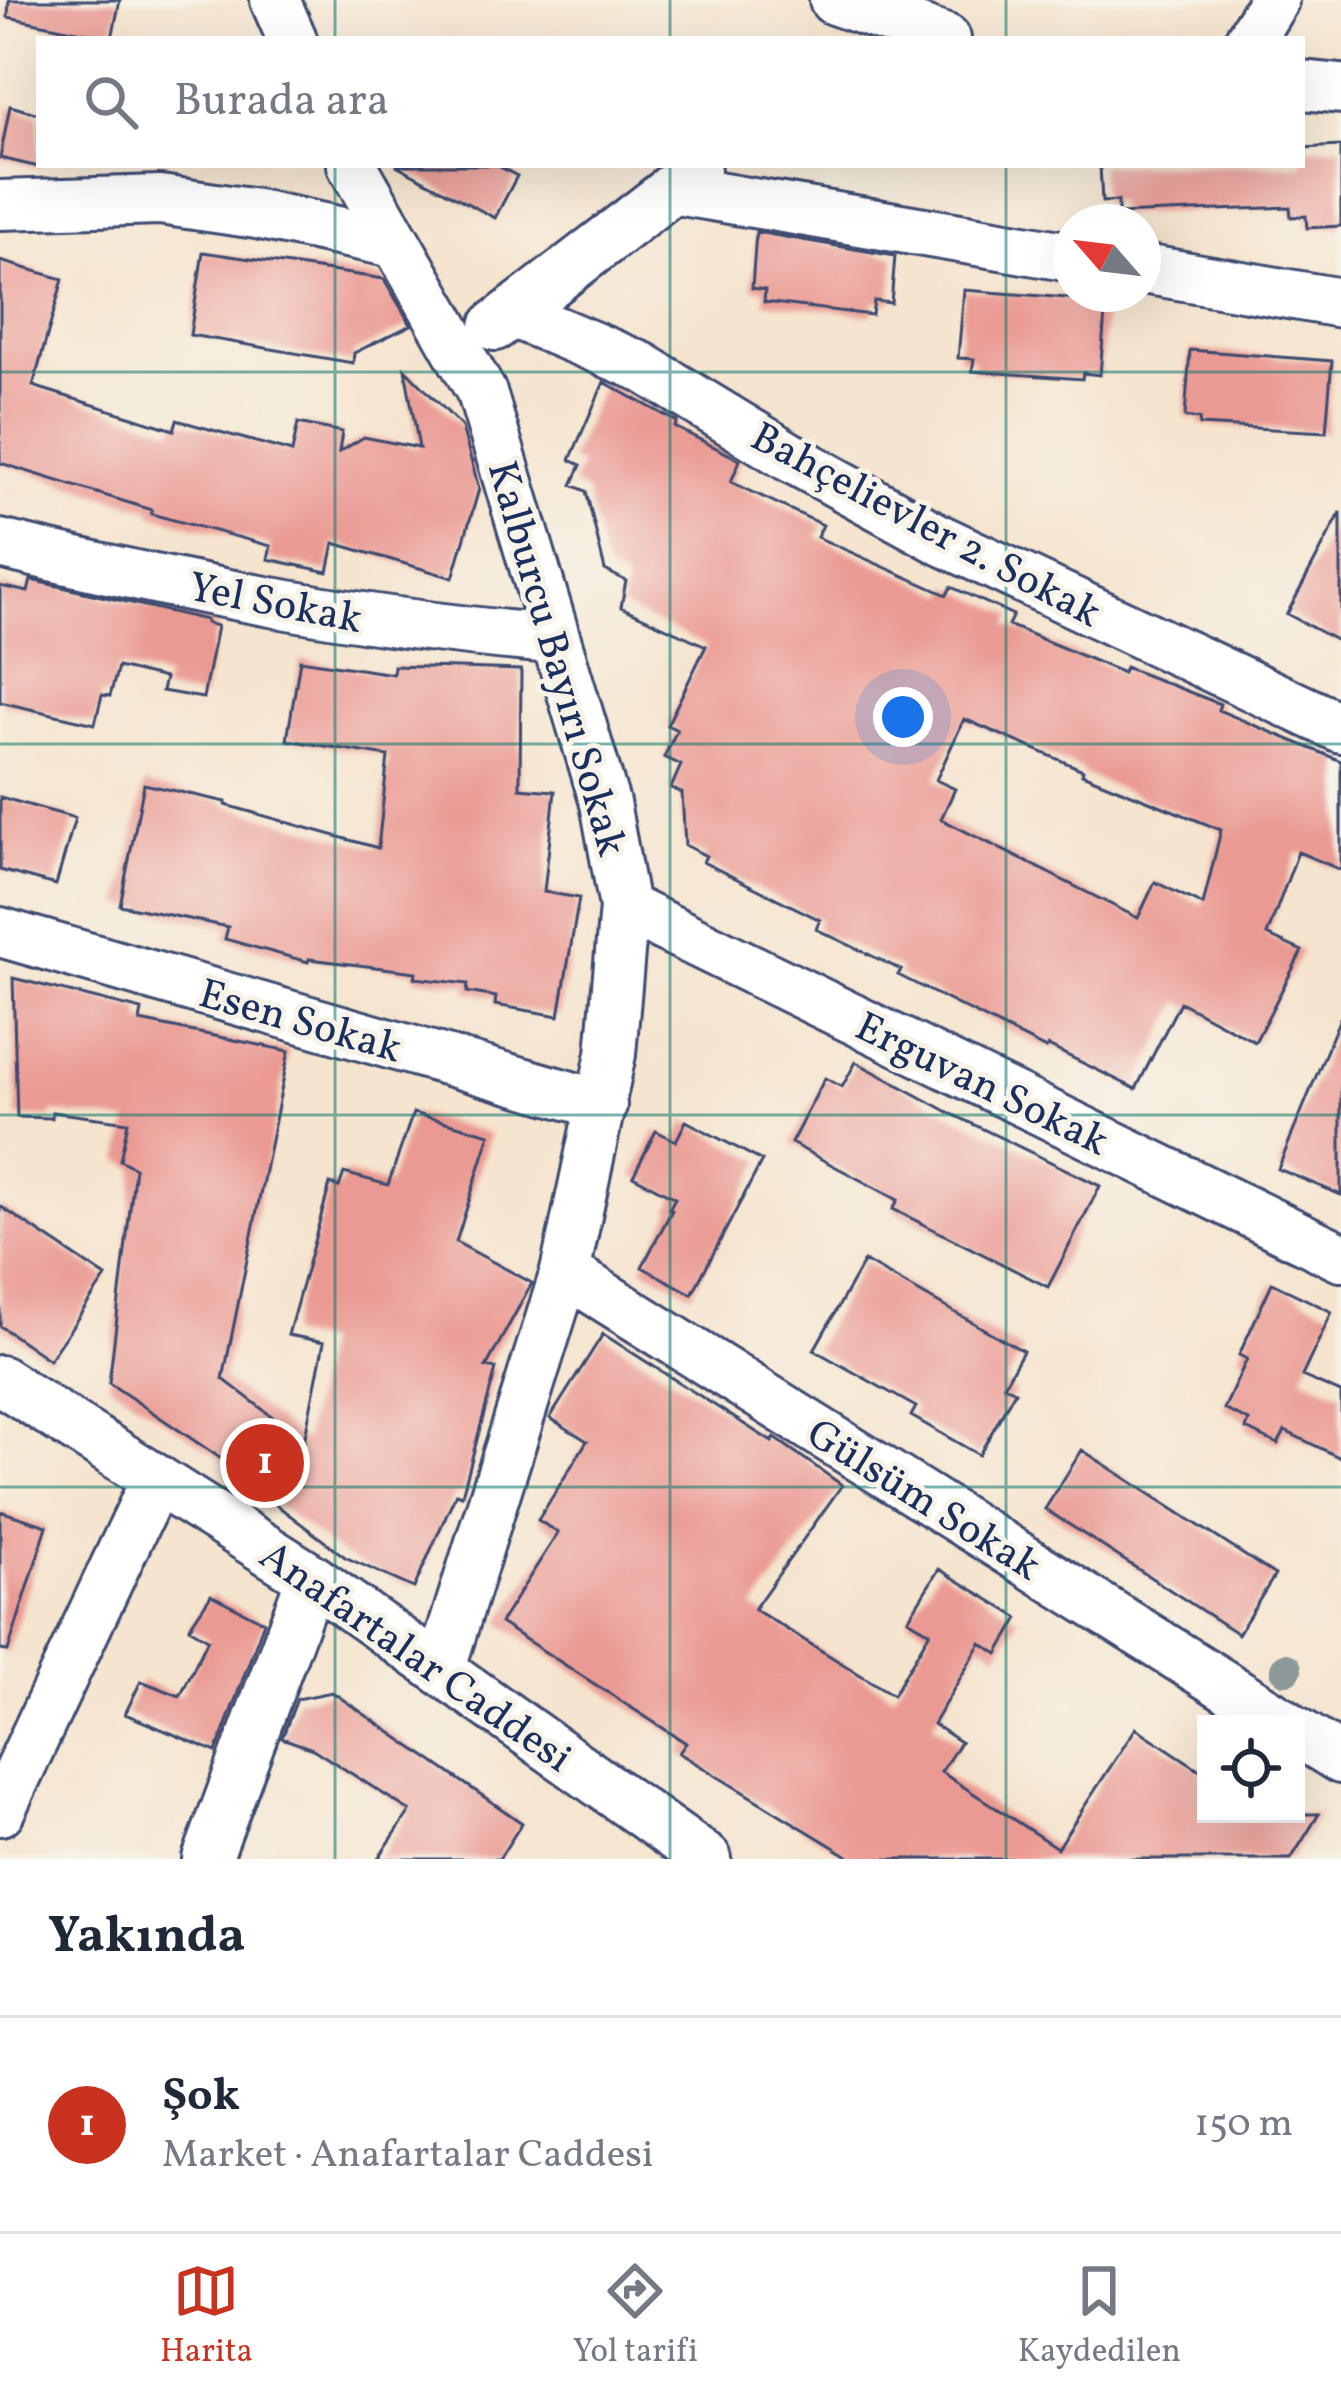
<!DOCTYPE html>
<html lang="tr">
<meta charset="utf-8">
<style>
:root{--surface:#fff;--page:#f6f6f7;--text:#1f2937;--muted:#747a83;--line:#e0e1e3;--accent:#c8321e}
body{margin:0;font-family:Vollkorn,serif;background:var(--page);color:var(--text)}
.controls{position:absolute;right:36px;bottom:36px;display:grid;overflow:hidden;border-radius:0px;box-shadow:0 12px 48px #0002}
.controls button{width:108px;height:108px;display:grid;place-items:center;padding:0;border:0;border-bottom:3px solid var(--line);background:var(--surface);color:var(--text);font:60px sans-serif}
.compass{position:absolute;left:1053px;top:204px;width:108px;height:108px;border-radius:50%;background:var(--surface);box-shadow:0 12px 48px #0002;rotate:298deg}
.you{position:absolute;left:903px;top:717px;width:42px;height:42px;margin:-30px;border:9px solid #fff;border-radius:50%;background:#1a73e8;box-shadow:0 0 0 18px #1a73e833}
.badge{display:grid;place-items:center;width:78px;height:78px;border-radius:50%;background:var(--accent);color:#fff;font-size:39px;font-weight:700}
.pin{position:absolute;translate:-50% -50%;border:6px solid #fff;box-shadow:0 3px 12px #0006}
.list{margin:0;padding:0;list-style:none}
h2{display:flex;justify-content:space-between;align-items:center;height:156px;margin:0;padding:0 48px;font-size:51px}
h2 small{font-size:39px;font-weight:400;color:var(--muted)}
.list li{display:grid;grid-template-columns:78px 1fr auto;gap:36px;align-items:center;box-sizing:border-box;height:216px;padding:0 48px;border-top:3px solid var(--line)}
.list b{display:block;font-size:45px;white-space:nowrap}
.list p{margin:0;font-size:39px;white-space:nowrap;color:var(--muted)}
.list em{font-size:39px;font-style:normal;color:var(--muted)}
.icon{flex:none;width:66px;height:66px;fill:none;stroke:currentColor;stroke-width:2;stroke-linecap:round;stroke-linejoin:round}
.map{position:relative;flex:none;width:1341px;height:1859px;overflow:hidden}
.search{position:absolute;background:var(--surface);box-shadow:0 12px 48px #0002;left:36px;right:36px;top:36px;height:132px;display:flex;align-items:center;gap:30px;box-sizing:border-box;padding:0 42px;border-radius:0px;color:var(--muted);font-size:45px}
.sheet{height:372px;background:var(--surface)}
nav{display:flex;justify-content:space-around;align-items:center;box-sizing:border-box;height:168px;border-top:3px solid var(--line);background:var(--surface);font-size:33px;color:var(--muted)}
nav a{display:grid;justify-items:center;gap:6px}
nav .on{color:var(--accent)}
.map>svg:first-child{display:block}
.building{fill:#ea9a93;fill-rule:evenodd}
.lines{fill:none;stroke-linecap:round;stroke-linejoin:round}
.minor-casing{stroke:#3c4a6f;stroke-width:54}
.minor{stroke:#fff;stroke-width:48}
.tree{fill:#8d9899}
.grid{fill:none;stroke:#0f766e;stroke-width:3;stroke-opacity:0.55}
.labels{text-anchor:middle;stroke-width:10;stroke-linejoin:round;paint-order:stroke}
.street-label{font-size:42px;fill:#1b2f5e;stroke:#f7f3e8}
</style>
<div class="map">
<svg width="1341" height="1859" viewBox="0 0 1341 1859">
<rect width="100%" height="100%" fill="#f7f3e8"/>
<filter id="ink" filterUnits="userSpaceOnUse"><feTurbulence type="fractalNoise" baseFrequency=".00833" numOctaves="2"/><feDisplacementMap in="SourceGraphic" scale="24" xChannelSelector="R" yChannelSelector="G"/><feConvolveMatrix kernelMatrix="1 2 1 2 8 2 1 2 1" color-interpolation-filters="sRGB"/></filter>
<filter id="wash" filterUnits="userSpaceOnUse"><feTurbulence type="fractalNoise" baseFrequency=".004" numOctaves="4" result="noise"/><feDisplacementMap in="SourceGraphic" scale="48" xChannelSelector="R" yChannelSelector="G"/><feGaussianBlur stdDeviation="2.7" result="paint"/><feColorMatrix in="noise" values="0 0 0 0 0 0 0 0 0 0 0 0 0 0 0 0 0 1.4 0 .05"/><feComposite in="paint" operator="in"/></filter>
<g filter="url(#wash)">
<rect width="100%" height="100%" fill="#f5e4ce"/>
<g id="blocks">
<path class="building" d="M 9,0 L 120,0 L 112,38 L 8,17 Z
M 10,106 L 39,114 L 39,167 L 0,158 Z
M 1341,146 L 1341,226 L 1307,228 L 1306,216 L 1291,217 L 1290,207 L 1118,214 L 1118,201 L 1102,202 L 1100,165 L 1302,165 L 1302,148 Z
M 396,165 L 496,165 L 517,176 L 495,218 Z
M 756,232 L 895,256 L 891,303 L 874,301 L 872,315 L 764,302 L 765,290 L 752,288 Z
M 203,252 L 384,279 L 411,325 L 354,353 L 353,363 L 190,335 Z
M 0,261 L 63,279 L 33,386 L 174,430 L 177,420 L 292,452 L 298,423 L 342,432 L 339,452 L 364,437 L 419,448 L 405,369 L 462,427 L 479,489 L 453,578 L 334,543 L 328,572 L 268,559 L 271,546 L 151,514 L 152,510 L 0,463 Z
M 964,290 L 1106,301 L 1100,375 L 1083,373 L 1082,379 L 972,371 L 974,359 L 958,358 Z
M 1190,350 L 1332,361 L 1326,432 L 1200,425 L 1199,419 L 1185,417 Z
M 604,382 L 677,422 L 675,427 L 740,460 L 731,482 L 823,525 L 817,537 L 947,595 L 951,587 L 1013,615 L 1008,625 L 1123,673 L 1125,667 L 1220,704 L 1218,710 L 1341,761 L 1341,870 L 1298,852 L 1267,935 L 1302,951 L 1255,1042 L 1180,1002 L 1136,1089 L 1048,1046 L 1046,1049 L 898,975 L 901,970 L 816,929 L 820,920 L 703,862 L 706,856 L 685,845 L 682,793 L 671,788 L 681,765 L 664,757 L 677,730 L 667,725 L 706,646 L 621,607 L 626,581 L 605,570 L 586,491 L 572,485 L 581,465 L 570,460 ZM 964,719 L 1083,770 L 1082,774 L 1221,830 L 1203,905 L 1155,882 L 1138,918 L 941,819 L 955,789 L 936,780 Z
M 1341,512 L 1341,643 L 1287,614 Z
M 31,580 L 206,620 L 206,623 L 217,626 L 203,698 L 162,691 L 165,678 L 118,667 L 110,696 L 102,695 L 95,724 L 0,702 L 0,586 L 28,592 Z
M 300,660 L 393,674 L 394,666 L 521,670 L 520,788 L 555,791 L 544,892 L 579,898 L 559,1016 L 495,1005 L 496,997 L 467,992 L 468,984 L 415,978 L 416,972 L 309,959 L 308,962 L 225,939 L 228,927 L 120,905 L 144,784 L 226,802 L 226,805 L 378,848 L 388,756 L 287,740 Z
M 0,797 L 75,818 L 56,885 L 0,870 Z
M 13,978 L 142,1010 L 140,1021 L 289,1051 L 223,1379 L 304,1441 L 324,1342 L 288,1335 L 330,1184 L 339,1187 L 344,1173 L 388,1185 L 413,1113 L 490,1134 L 456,1242 L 532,1283 L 486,1367 L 496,1369 L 462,1495 L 456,1493 L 414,1588 L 345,1557 L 229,1469 L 232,1466 L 109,1383 L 135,1168 L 120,1160 L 128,1122 L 52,1112 L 52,1118 L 17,1117 Z
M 1340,1018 L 1341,1018 L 1341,1195 L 1278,1169 Z
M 856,1062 L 952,1114 L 1100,1186 L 1048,1287 L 893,1209 L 898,1200 L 791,1143 L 825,1078 L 842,1087 Z
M 686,1121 L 762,1161 L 692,1294 L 642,1267 L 672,1210 L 669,1209 L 675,1198 L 633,1176 L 656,1131 L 676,1141 Z
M 0,1206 L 106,1277 L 49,1360 L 0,1326 Z
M 864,1261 L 1023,1351 L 1004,1385 L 1015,1391 L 979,1455 L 911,1416 L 916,1407 L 814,1350 Z
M 1272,1283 L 1332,1312 L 1302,1376 L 1341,1393 L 1341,1458 L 1285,1431 L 1278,1444 L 1246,1429 L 1249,1421 L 1224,1409 L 1247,1359 L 1239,1355 Z
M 603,1334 L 772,1442 L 775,1438 L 842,1485 L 754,1609 L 893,1695 L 930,1632 L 908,1619 L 939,1569 L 1019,1618 L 998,1654 L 981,1643 L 933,1724 L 960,1742 L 941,1772 L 1057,1848 L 1136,1728 L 1206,1774 L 1206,1814 L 1319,1814 L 1291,1859 L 853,1859 L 679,1753 L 686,1743 L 500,1623 L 558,1533 L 538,1520 L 587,1441 L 550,1418 Z
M 1082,1450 L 1275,1575 L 1238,1634 L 1045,1509 Z
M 0,1511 L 47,1526 L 8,1651 L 0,1650 Z
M 211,1595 L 264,1622 L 216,1752 L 125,1714 L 141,1681 L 180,1696 L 208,1639 L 189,1628 Z
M 332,1692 L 522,1823 L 499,1859 L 378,1859 L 410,1811 L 313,1749 L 282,1738 L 297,1699 Z"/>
</g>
</g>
<g filter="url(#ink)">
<use href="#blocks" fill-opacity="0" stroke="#3c4a6f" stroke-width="3"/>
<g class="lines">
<defs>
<path id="minor" d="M 275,0 L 292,39
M 834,0 L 946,39
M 1250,39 L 1274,0
M 1302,85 L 1341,89
M 352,165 L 482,393 L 605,803 L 624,907 L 611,1054 L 565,1272 L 441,1667
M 671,189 L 1071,257
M 0,205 L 160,200 L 257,214 L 394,243
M 1143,269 L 1341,303
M 515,314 L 642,367 L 788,456 L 941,540 L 1341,728
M 495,326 L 696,171
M 0,544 C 182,588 368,625 554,639
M 624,907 L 1341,1257
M 0,932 L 602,1105
M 565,1272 L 1286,1724
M 0,1380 L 311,1578 L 707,1859
M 1296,1731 L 1341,1759
M 0,1811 L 156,1479
M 207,1859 L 311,1578"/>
</defs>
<use href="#minor" class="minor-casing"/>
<use href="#minor" class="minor"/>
</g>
<circle class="tree" cx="1286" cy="1669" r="16"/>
</g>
<path class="grid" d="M 335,0 L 335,39M 670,0 L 670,39M 1006,0 L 1006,39M 335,165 L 335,1859M 670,165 L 670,1859M 1006,165 L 1006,1859M 0,372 L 1341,372M 0,744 L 1341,744M 0,1115 L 1341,1115M 0,1487 L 1341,1487"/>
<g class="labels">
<g class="street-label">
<text transform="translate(927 523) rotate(28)" y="15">Bahçelievler 2. Sokak</text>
<text transform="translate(276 601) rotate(11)" y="15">Yel Sokak</text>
<text transform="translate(559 658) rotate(74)" y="15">Kalburcu Bayırı Sokak</text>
<text transform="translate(301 1019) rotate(16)" y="15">Esen Sokak</text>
<text transform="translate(983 1082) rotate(26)" y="15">Erguvan Sokak</text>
<text transform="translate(925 1498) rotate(32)" y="15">Gülsüm Sokak</text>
<text transform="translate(417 1655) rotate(35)" y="15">Anafartalar Caddesi</text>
</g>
</g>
</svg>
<div class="controls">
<button><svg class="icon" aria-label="locate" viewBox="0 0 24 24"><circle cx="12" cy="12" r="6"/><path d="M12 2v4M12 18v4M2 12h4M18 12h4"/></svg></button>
</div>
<svg class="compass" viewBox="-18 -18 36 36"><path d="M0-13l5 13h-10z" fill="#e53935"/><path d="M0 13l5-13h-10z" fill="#747a83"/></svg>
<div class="you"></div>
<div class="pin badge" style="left:265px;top:1463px">1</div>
<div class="search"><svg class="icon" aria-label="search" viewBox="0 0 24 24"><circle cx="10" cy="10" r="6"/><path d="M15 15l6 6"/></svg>Burada ara</div>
</div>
<section class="sheet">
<h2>Yakında<small></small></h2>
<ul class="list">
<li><span class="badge">1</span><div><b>Şok</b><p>Market · Anafartalar Caddesi</p></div><em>150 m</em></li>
</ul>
</section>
<nav>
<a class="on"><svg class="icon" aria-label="map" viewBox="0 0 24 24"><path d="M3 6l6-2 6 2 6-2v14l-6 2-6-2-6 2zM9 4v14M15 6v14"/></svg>Harita</a>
<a><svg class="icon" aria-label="directions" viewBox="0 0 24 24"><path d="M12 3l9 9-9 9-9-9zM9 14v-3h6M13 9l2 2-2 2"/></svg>Yol tarifi</a>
<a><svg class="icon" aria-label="saved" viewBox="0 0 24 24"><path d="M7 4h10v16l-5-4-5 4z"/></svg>Kaydedilen</a>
</nav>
